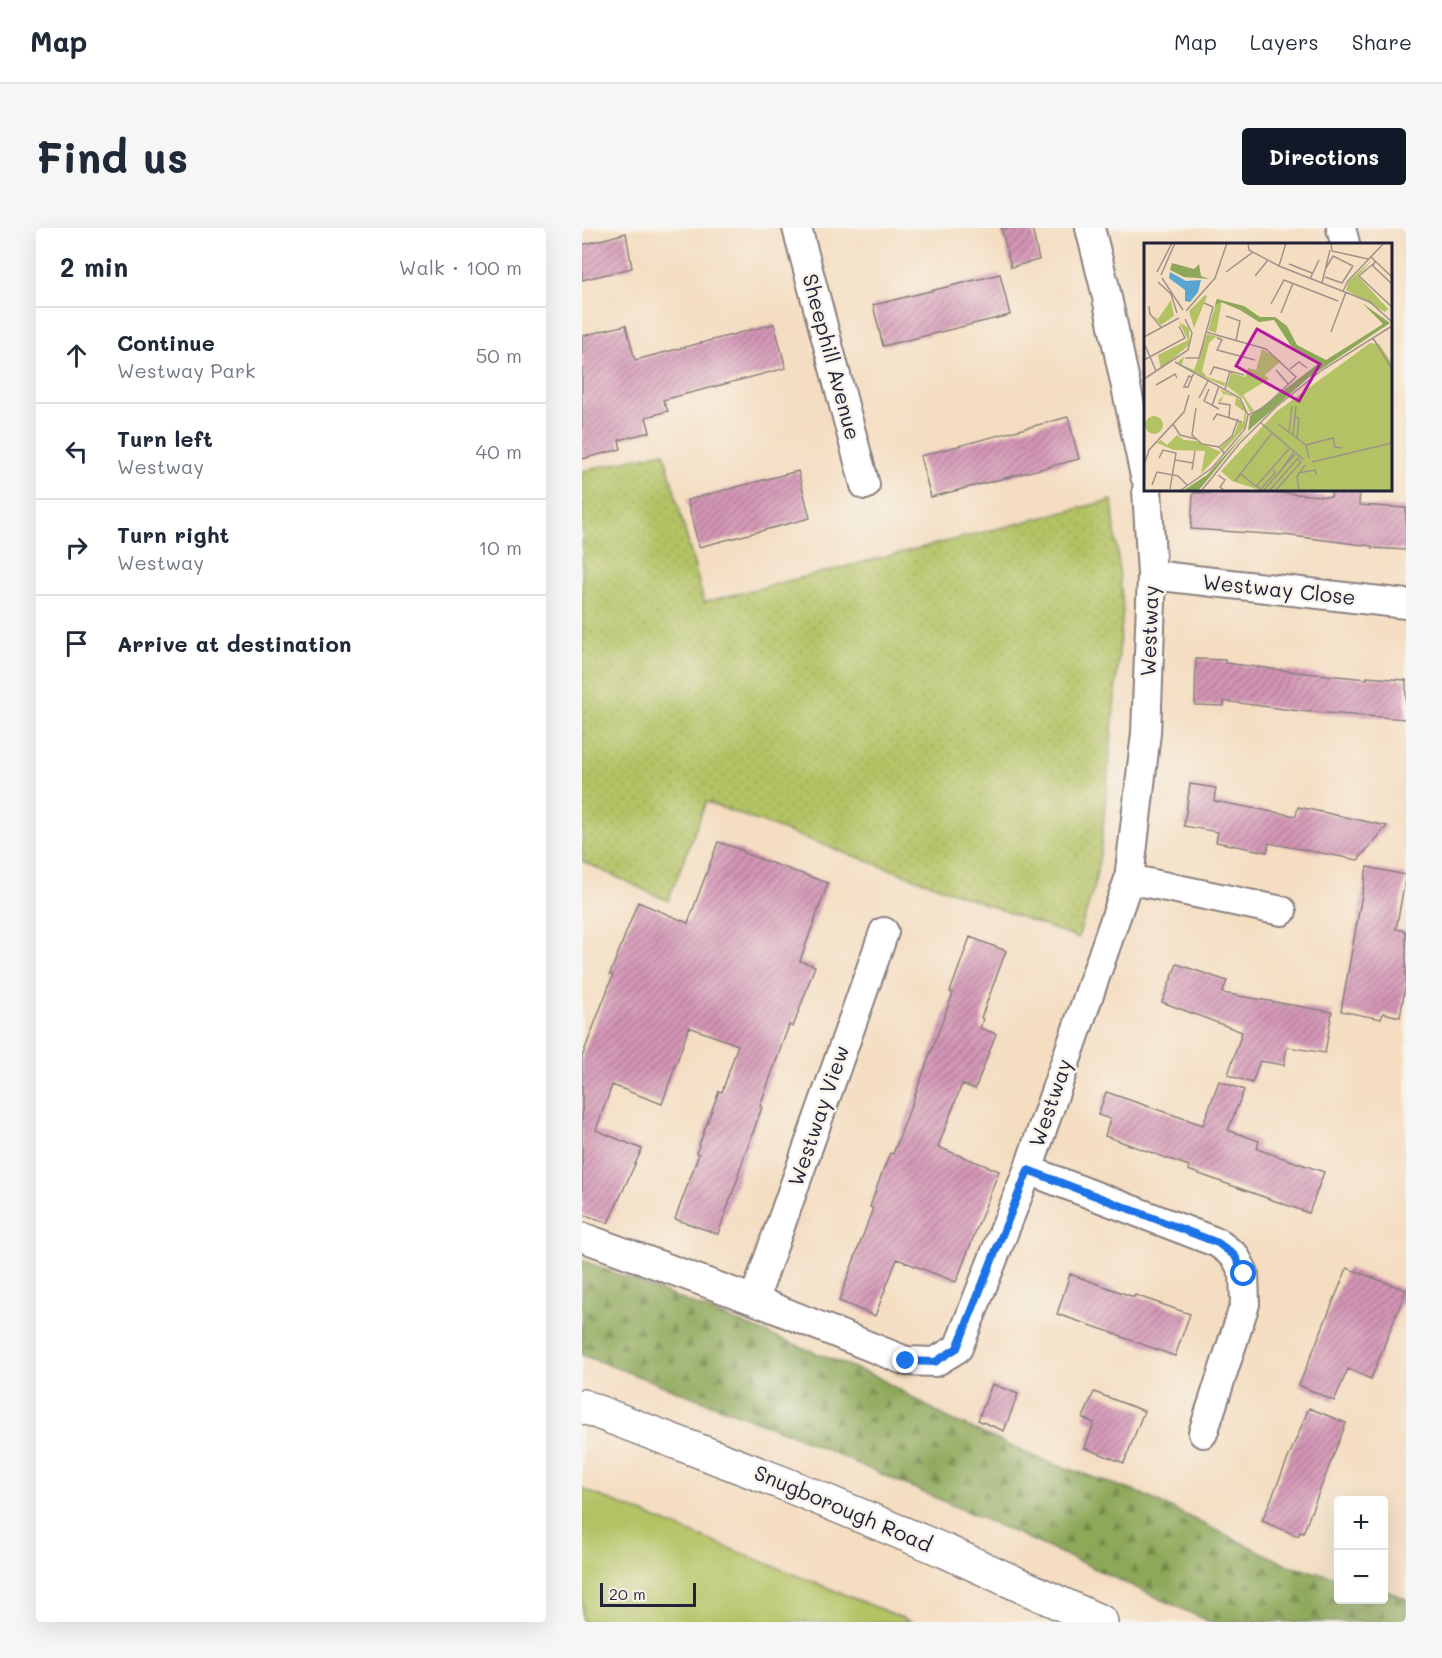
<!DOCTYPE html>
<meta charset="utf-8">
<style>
:root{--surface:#fff;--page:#f6f6f7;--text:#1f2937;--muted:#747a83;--line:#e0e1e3;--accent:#111827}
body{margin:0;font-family:Mali,sans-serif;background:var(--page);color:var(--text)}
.controls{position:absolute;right:18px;bottom:18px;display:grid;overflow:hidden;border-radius:6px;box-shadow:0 6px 24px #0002}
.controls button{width:54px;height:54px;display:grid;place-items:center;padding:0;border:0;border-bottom:2px solid var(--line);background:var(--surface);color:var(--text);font:30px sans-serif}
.scale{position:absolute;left:18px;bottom:15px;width:96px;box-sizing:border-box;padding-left:6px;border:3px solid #22223b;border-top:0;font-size:16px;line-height:21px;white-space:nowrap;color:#22223b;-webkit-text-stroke:4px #f7f3e8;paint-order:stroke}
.stop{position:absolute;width:18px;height:18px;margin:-14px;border:4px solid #1a73e8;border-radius:50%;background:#fff}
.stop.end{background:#1a73e8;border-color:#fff;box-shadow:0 2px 6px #0008}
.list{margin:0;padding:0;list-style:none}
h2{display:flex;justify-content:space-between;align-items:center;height:78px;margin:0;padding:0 24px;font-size:26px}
h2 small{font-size:20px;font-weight:400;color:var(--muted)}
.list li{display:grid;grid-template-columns:39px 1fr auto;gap:18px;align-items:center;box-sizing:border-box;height:96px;padding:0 24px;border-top:2px solid var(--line)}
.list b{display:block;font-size:22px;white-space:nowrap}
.list p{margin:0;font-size:20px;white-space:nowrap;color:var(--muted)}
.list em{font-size:20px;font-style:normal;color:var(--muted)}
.icon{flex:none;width:33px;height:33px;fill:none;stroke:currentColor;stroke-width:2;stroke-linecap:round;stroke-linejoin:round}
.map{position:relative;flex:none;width:824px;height:1394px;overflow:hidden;border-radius:6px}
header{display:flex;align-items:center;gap:36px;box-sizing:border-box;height:84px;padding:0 30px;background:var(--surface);border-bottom:2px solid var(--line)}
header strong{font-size:28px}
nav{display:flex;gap:33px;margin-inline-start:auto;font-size:21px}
.intro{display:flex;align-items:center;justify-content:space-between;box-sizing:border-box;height:144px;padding:0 36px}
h1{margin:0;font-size:42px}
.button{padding:15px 27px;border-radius:6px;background:var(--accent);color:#fff;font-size:21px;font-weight:700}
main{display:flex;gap:36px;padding:0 36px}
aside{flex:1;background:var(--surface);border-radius:6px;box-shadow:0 6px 24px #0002}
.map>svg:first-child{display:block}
.grass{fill:url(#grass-dots);stroke:#6a7250;stroke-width:1.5}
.forest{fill:url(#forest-firs);stroke:#58654a;stroke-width:1.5}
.pitch{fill:#b3c264;stroke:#6a7250;stroke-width:1.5}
.building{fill:url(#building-hatch)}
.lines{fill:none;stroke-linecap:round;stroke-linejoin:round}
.street-casing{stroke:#8b807e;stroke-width:32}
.secondary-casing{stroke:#8b807e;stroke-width:36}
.street{stroke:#fff;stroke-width:28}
.secondary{stroke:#fff;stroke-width:33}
.route{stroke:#1a73e8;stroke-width:8}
.labels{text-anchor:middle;stroke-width:5;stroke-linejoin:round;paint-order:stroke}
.street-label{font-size:21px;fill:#22223b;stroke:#f7f3e8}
.inset-road{fill:none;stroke:#a0928b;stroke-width:1.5}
.view{fill:#b5179e;fill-opacity:0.15;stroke:#b5179e;stroke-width:3}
.inset-edge{fill:none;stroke:#22223b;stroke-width:3}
</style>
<header>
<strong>Map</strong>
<nav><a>Map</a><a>Layers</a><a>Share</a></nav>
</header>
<div class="intro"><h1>Find us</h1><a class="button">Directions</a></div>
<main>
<aside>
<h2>2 min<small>Walk · 100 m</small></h2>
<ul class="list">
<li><svg class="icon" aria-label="ahead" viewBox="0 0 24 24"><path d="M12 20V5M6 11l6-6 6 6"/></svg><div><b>Continue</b><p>Westway Park</p></div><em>50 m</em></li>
<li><svg class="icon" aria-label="left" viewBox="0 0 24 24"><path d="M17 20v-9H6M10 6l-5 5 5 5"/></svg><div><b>Turn left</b><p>Westway</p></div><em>40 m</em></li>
<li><svg class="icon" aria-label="right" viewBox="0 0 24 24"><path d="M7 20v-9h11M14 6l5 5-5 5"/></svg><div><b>Turn right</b><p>Westway</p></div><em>10 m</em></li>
<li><svg class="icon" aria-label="arrive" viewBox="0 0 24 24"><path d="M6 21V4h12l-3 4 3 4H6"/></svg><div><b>Arrive at destination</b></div></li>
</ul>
</aside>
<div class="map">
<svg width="824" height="1394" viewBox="0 0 824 1394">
<defs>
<pattern id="grass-dots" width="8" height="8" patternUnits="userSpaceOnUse" patternTransform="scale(1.5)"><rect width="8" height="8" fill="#b3c264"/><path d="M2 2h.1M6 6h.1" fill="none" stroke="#9aa658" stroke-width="1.8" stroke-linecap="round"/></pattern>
<pattern id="forest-firs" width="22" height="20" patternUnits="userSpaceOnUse" patternTransform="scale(1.5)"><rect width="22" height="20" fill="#8ea85a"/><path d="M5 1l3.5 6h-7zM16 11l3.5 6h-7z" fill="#74884c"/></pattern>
<pattern id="building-hatch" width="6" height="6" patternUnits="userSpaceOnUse" patternTransform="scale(1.5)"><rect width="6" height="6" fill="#d395b5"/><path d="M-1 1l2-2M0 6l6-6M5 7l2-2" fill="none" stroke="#ab7994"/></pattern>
</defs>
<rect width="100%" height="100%" fill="#f7f3e8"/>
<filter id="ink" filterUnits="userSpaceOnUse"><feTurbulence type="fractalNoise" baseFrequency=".0167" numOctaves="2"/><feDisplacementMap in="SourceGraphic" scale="12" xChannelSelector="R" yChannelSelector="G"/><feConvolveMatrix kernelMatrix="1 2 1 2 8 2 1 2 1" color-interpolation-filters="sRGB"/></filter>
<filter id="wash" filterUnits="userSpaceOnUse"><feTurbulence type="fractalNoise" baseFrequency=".008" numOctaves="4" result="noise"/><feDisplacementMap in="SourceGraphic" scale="24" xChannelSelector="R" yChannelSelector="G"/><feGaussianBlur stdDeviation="1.35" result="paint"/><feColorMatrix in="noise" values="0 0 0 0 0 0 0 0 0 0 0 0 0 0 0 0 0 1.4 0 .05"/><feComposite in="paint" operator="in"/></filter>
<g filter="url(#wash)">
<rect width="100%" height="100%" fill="#f4ddc1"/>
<path class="grass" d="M 82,224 L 122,374 L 530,272 L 541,381 L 519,621 L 512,659 L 496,710 L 124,574 L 86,673 L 0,633 L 0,243 Z"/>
<path class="forest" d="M 0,1032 L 295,1149 L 364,1189 L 458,1231 L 560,1266 L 710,1339 L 756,1349 L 756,1372 L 802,1372 L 802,1361 L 824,1371 L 824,1394 L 628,1394 L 481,1326 L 206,1205 L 0,1127 Z"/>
<path class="pitch" d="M 0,1261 L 331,1394 L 0,1394 Z"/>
<g id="blocks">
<path class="building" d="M 419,0 L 450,0 L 457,32 L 429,39 Z
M 44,5 L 50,40 L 0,52 L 0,17 Z
M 418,46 L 428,87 L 301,118 L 291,77 Z
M 192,96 L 204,140 L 81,172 L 86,183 L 64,189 L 68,204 L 37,212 L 39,221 L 0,231 L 0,108 L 44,97 L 53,132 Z
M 486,189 L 497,231 L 349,269 L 338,228 Z
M 216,243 L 228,290 L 117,319 L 105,272 Z
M 654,261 L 749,269 L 750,261 L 778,261 L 777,277 L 824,280 L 824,322 L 790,320 L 790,318 L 702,307 L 609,301 L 611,265 L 628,265 L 628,262 L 653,264 Z
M 614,431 L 643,432 L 643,435 L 724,445 L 785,451 L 785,449 L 824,452 L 824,491 L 717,483 L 642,473 L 642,478 L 613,477 Z
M 608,556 L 634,560 L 632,573 L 714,588 L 716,579 L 805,598 L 776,632 L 687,615 L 685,624 L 634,614 L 636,604 L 602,598 Z
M 136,614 L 162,623 L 161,625 L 246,655 L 218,733 L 233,738 L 211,799 L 207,797 L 178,878 L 180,879 L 156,946 L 157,947 L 136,1006 L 93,991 L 117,926 L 114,925 L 137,863 L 140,864 L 156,817 L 107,799 L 80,876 L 30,857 L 14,902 L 60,921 L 26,995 L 0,986 L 0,829 L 31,747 L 28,746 L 56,674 L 106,695 Z
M 785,639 L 824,647 L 814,701 L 824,703 L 824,755 L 818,789 L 801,785 L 799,791 L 759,783 Z
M 388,709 L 424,723 L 399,790 L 401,791 L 398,800 L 414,806 L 393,861 L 380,856 L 356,919 L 417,943 L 374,1054 L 315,1031 L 293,1088 L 257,1073 L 291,980 L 288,979 L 297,953 L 308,925 L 311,926 L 371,765 L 368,764 Z
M 595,736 L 645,753 L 640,765 L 750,784 L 743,825 L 705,819 L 702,837 L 678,833 L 670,855 L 646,847 L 660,804 L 580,774 Z
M 637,853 L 662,862 L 646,902 L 677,913 L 675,921 L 742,944 L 727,985 L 606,942 L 607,938 L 523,908 L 528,891 L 516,887 L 524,864 L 621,897 Z
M 765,1040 L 824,1062 L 789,1151 L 766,1141 L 752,1173 L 717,1157 Z
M 488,1046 L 552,1069 L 553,1067 L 608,1086 L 593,1128 L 540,1109 L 540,1108 L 475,1086 Z
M 410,1156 L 436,1166 L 422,1203 L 396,1192 Z
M 512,1164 L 562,1183 L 542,1235 L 503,1220 L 512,1195 L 501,1190 Z
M 727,1180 L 764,1195 L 721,1305 L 718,1304 L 716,1308 L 680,1293 Z"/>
</g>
</g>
<g filter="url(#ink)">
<use href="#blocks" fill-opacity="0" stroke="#8b807e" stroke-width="1.5"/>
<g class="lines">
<defs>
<path id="street" d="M 215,0 L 283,257
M 508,0 L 523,60 L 563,248
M 759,0 L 763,15
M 570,347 L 824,376
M 547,651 L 700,683
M 446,942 L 636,1015 L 653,1028 L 662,1045 L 663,1076 L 621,1205
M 0,1009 L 172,1072 L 324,1133 L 353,1134 L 376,1120 L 446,942 L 547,651 L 564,505 L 570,347 L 565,261
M 172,1072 L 302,704"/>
<path id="secondary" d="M 0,1178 L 203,1256 L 363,1323 L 519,1394"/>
</defs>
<use href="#street" class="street-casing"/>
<use href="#secondary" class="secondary-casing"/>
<use href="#street" class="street"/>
<use href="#secondary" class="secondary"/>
</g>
</g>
<g class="lines" filter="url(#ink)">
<path class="route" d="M 324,1133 L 353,1134 L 375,1120 L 446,942 L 636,1015 L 653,1028 L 662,1046"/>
</g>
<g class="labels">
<g class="street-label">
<text transform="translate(249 129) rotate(75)" y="7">Sheephill Avenue</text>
<text transform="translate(697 362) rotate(6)" y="7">Westway Close</text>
<text transform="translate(568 403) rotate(-88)" y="7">Westway</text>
<text transform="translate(469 875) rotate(-71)" y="7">Westway</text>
<text transform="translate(237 888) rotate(-71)" y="7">Westway View</text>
<text transform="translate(261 1281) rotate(23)" y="7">Snugborough Road</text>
</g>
</g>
<g transform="translate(562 15)">
<rect width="248" height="248" fill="#f4ddc1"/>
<path d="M 228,17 L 214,33 L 247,69 L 244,66 L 241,69 L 202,47 L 205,38 ZM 61,52 L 63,53 L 50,85 L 45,68 ZM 73,56 L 78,58 L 72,90 L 64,87 ZM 27,57 L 30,73 L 17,82 L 9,73 L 14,76 ZM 35,79 L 45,85 L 45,102 L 17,126 L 14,112 L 44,97 ZM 63,91 L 80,95 L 71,94 L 65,100 L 58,128 L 63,134 L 82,140 L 80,143 L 40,125 L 34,119 L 40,113 L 38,122 L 50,127 ZM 118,106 L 137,118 L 121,132 L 125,136 L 99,152 L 110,168 L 106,169 L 100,156 L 83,143 L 87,130 L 101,134 L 104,125 L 112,127 ZM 76,146 L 92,154 L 95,156 L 99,161 L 102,168 L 102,172 L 101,184 L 79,208 L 77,204 L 90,192 L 95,178 L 99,180 L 101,169 L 91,162 L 92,154 L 80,151 L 77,159 L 74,158 L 80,152 ZM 33,192 L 40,197 L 52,198 L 77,209 L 57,231 L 61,208 L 30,207 L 13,200 L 17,197 L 23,202 Z" fill="#b3c264"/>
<path d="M 28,20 L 50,26 L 55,21 L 57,33 L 66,36 L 40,34 L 26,27 ZM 73,56 L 100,63 L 116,74 L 131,74 L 143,83 L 153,102 L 182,117 L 239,81 L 218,60 L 246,80 L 164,135 L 104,188 L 106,173 L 175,120 L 147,103 L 130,77 L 115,79 L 96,67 L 77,59 L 71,62 ZM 103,188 L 55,247 L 40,247 L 63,232 Z" fill="#8ea85a"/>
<path d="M 226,100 L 235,101 L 247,119 L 247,247 L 115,247 L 88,238 L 77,228 L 132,169 ZM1 182a9 9 0 1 1 18 0a9 9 0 1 1-18 0Z" fill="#b3c264"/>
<path d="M 26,29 L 42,38 L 57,37 L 54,49 L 46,59 L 41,58 L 41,47 L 25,35 Z" fill="#57a5d0"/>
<path class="inset-road" d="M 104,0 L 105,7 L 135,23 L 226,59 L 248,79M 187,0 L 188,8 L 224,16M 227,14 L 248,34M 231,18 L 229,23 L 248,41M 145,21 L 168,30M 229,21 L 215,33 L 248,64M 135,23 L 142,0M 13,29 L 28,0M 82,29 L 109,9M 17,32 L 31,0M 111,33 L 124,17M 181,34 L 198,40 L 209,23 L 189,13 L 182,25M 18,35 L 39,67M 166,36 L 175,17M 14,39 L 27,51 L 33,70M 178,40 L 186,7M 199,48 L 204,38 L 240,0M 127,61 L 140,37 L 194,58M 5,63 L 6,71 L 17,84M 42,68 L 71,35 L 83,0M 137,70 L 149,40M 82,73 L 96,78 L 92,97M 62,89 L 122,106 L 152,134 L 119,165 L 104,172M 187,89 L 202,49M 0,94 L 35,75M 73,95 L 78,97 L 73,107 L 111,117M 229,95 L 248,126M 1,102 L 12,128M 41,115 L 55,115 L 69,64 L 60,60M 0,117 L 41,95 L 35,83M 31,119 L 96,155 L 104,172 L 101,186 L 68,225 L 37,247M 146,126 L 155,119 L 163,125M 132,127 L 145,142M 66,132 L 70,124 L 100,132M 48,134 L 45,133 L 40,144 L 44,144 L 48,134 L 49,132 L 50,131M 0,136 L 44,107 L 48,90 L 41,76M 12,142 L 31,131 L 33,135M 65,146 L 60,158 L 75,166M 81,146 L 86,128M 55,155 L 64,138M 74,160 L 86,162 L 85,174M 68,163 L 75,143M 52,165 L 48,192 L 58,201 L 75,204 L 80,210M 151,174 L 155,175 L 153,196M 69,177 L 73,171 L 98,179M 117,180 L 160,217M 29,181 L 36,192 L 52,196M 134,181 L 162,202 L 165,215M 145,190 L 148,163M 149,193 L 152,163M 162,202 L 189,195 L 191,204 L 198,205M 75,204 L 88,193 L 94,176M 15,215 L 19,207 L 32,210 L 26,246M 31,217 L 49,220M 168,219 L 248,200M 0,222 L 5,207 L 40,169 L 45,152M 48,227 L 51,208M 136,229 L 149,210M 154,230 L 171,227 L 173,232M 97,231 L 113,244M 74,232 L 81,237 L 76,244 L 80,247M 91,238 L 128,190M 8,242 L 13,229 L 34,233 L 43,242M 117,246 L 131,230 L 129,226M 58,247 L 96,200 L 132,164 L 178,127 L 248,83M 117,247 L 113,242 L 145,206M 120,247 L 151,211M 126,247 L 155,214M 132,247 L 157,219 L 154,216M 155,247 L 153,234 L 161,222"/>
<path class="view" d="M 113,86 L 176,121 L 155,158 L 92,123 Z"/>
<rect width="248" height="248" class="inset-edge"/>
</g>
</svg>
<div class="controls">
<button>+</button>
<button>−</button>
</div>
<div class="scale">20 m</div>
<div class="stop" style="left:662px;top:1046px"></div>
<div class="stop end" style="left:324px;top:1133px"></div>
</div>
</main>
